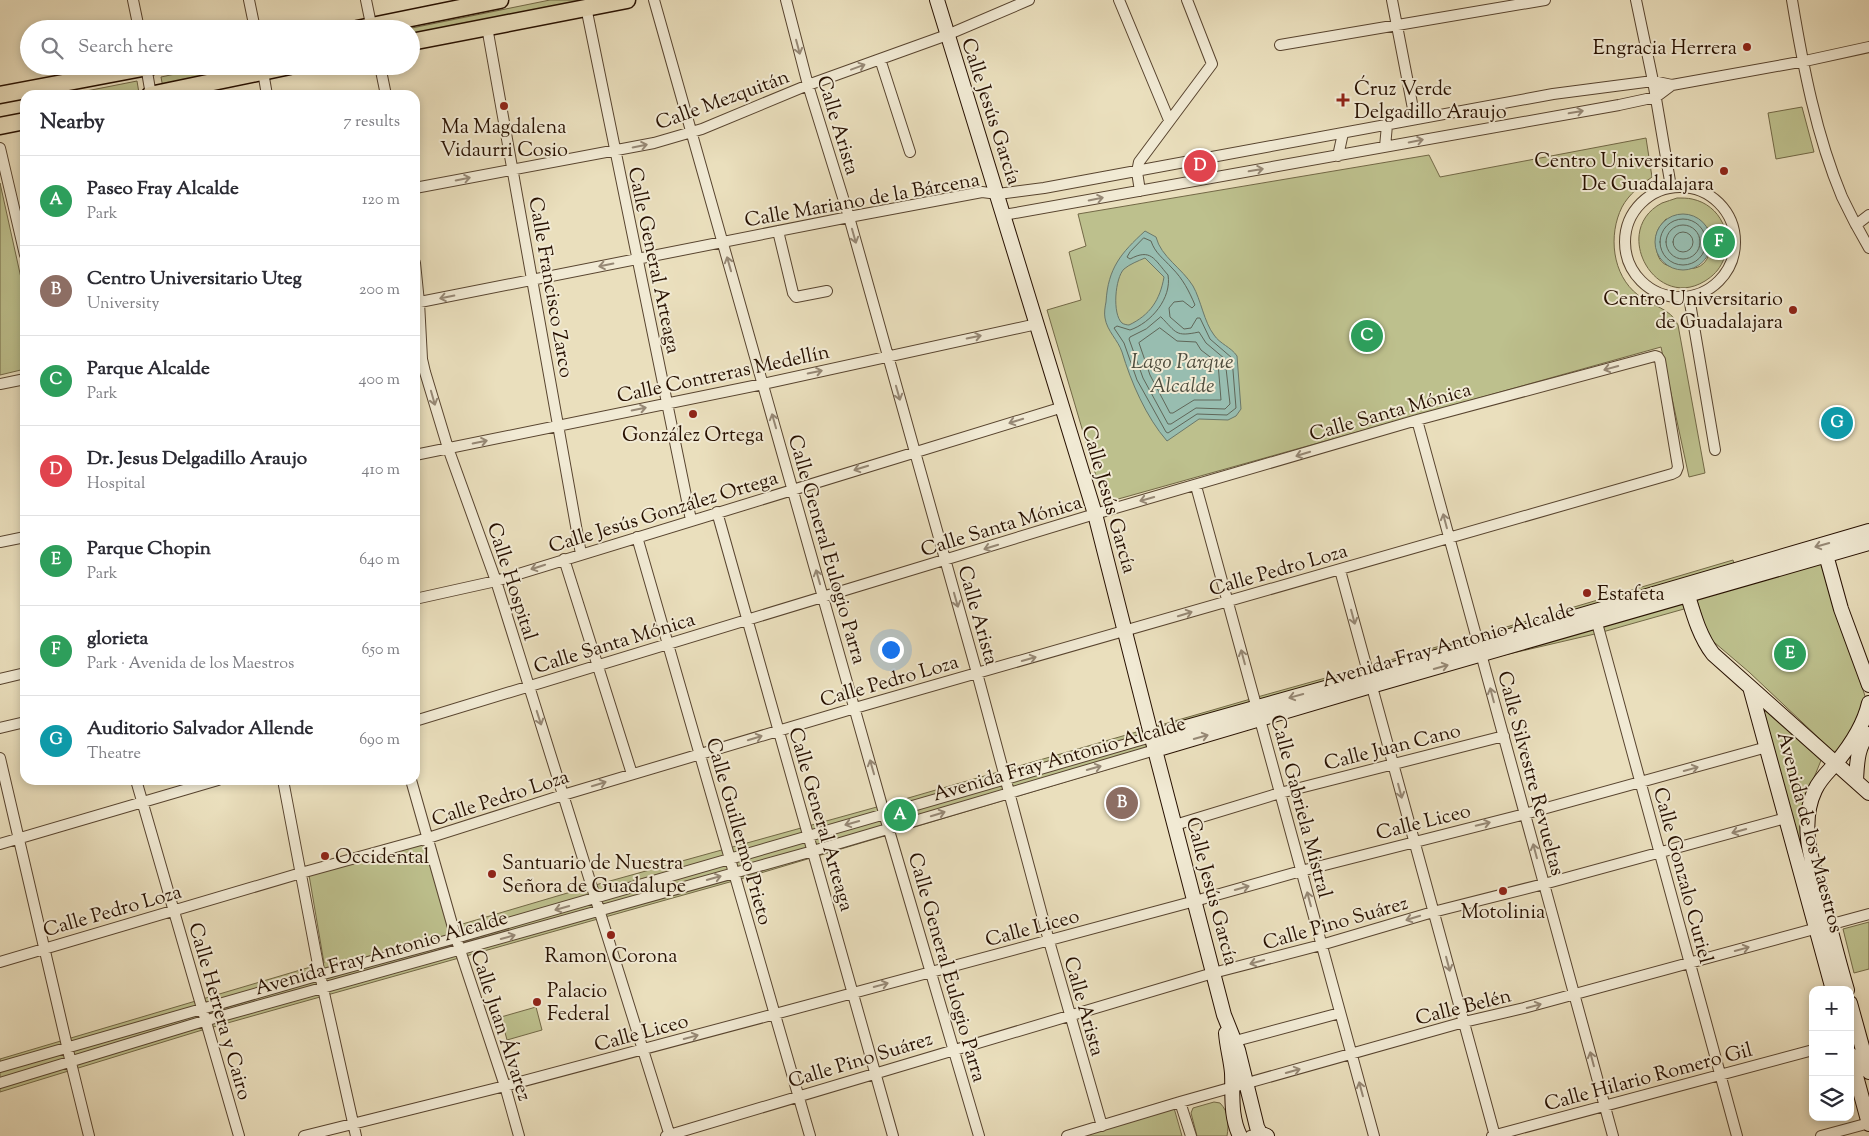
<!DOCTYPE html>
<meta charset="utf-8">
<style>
:root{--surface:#fff;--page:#f2f2f3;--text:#2b2b33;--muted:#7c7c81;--line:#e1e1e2;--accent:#8f2418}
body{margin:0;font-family:"Sorts Mill Goudy",serif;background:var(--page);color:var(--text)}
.controls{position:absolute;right:15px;bottom:15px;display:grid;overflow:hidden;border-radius:10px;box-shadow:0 2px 8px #0003}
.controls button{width:45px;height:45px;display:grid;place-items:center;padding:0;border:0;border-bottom:1px solid var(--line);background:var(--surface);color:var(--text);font:25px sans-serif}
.you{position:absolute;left:890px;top:649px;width:18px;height:18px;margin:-12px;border:4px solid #fff;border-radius:50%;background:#1a73e8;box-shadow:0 0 0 8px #1a73e833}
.badge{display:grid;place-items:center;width:32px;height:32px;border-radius:50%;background:var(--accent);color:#fff;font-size:16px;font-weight:700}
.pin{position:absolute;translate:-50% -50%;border:2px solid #fff;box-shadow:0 1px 5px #0006}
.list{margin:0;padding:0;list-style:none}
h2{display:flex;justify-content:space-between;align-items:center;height:65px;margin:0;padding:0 20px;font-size:21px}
h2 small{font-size:16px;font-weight:400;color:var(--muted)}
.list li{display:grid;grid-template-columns:32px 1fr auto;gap:15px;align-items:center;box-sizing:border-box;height:90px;padding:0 20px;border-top:1px solid var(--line)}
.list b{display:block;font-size:19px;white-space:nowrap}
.list p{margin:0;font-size:16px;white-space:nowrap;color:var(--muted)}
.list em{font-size:16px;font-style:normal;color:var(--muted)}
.icon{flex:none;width:28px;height:28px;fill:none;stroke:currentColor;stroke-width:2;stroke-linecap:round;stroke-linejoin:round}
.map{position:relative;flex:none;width:1869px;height:1136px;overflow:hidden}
.search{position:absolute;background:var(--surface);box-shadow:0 2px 8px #0003;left:20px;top:20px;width:400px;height:55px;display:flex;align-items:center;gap:12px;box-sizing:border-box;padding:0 18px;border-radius:28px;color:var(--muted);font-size:19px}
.panel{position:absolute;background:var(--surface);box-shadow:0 2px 8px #0003;left:20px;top:90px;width:400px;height:695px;border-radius:15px}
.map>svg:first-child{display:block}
.green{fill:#bdc08d;stroke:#726846;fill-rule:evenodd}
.water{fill:#98bdb0;stroke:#6b786a;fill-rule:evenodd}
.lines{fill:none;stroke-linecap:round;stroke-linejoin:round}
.shore{stroke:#606658;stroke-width:1}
.street-casing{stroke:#58442f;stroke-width:12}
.secondary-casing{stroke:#271000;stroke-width:16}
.primary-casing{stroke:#271000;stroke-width:19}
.street{stroke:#f1ead4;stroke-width:10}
.secondary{stroke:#f1ead4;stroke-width:14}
.primary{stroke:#eadfbd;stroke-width:16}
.oneway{stroke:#968875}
.poi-dot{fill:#8f2418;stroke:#f1ead4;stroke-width:2}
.labels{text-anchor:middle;stroke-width:4;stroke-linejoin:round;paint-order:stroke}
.poi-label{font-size:20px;fill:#271000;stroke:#f1ead4;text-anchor:start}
.street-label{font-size:20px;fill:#271000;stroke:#f1ead4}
.water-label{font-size:21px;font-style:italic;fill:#4f4d3e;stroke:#f1ead4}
</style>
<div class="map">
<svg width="1869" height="1136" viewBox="0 0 1869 1136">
<rect width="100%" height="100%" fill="#eadfbd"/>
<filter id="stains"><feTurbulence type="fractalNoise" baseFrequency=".004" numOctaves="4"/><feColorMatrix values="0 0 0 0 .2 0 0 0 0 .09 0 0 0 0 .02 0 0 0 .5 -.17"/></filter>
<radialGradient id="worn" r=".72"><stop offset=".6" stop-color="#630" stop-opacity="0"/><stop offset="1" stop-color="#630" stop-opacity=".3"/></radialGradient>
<path class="green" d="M 550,0 L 607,0 L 411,39 L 411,29 L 407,29 Z
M 213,66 L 248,66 L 249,71 L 163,88 L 161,77 Z
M 137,81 L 139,93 L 131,95 L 66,95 Z
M 1802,107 L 1814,152 L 1776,159 L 1768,113 Z
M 1646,138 L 1652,177 C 1641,185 1629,194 1622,207 C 1608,235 1612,275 1638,295 C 1651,306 1671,308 1678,325 L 1705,473 L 1689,477 L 1661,347 L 1104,503 L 1047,310 L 1081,300 L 1069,252 L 1086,246 L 1078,214 L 1429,155 L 1440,177 Z
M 0,183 L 25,296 L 25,369 L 0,375 Z
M 1677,198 C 1682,198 1688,198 1692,199 C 1721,205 1734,236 1723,261 C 1719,270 1713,276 1705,281 C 1655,312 1610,230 1662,203 C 1667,201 1672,200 1677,198 ZM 1666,219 L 1708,228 C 1713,241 1712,264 1695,268 C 1692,269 1686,268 1683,268 C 1664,267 1657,263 1656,243 C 1655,232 1659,227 1666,219 Z
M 1733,560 L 1738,581 L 1688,596 L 1691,607 L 1599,633 L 1483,660 L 1266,722 L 744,878 L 199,1031 L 0,1092 L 0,1059 L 324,963 L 309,875 L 420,844 L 425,848 L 449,928 L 581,889 L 884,805 L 1261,696 L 1476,636 Z
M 1824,562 L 1837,610 L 1866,699 L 1865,709 L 1838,756 L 1749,672 L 1708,637 L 1696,597 Z
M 1761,703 L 1822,758 L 1811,785 L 1804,808 L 1823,919 L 1818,920 Z
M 1869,922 L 1869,969 L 1854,973 L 1843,929 Z
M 536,1007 L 542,1030 L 507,1040 L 501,1017 Z
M 1214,1102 L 1220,1103 C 1229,1112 1229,1124 1227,1136 L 1197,1136 L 1191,1113 L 1193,1108 Z
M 1174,1108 L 1182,1136 L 1083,1136 Z"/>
<path class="water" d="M1655 242a28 28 0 1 1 56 0a28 28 0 1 1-56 0Z
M 1145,231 L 1156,237 C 1161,257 1182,268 1193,286 C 1201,300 1204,322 1214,335 C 1220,344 1231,347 1237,356 L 1241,409 L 1236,416 L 1228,420 L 1199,419 L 1167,441 C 1146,417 1131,382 1122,352 C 1118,340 1107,331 1105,318 C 1104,313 1105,307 1106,302 C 1108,268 1121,253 1145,231 ZM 1145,258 L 1164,277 C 1160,300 1150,315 1129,325 C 1127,325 1123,324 1122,323 C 1112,314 1115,278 1124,269 C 1130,264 1138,261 1145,258 Z"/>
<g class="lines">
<path class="shore" d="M1660 242a23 23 0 1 1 46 0a23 23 0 1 1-46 0Z
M1666 242a17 17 0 1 1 34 0a17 17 0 1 1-34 0Z
M1673 242a10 10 0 1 1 20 0a10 10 0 1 1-20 0Z
M 1144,238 L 1151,241 C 1155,253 1163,258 1172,268 C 1183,279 1189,291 1195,305 L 1192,308 L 1183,301 L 1174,302 L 1169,308 L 1170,317 L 1184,329 L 1191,328 L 1197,318 L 1200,318 L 1210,339 L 1232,358 L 1236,408 L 1227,415 L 1197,414 L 1168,433 L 1166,432 L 1137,380 L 1124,343 L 1114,328 L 1117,326 L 1130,330 C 1151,323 1172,298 1168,275 C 1154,259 1151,248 1130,259 L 1127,257 L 1130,252 Z
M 1161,317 C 1177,333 1175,337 1199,332 L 1206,343 L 1225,359 L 1230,404 L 1225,409 L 1196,408 L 1171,424 L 1168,424 L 1143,378 L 1129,339 L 1130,337 L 1146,329 Z
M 1160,328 L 1177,341 L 1196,342 L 1201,350 L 1218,363 L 1221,400 L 1194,400 L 1173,413 L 1170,413 L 1150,375 L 1139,343 Z"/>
<defs>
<path id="street" d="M 133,0 L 139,29
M 249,0 L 255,29
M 366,0 L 372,29
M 654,0 L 888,827 L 979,1136
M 786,0 L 808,85 L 849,217 L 977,673 L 1049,941 L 1102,1126
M 1119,0 L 1169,120
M 1392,0 L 1415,119
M 1636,0 L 1653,81 L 1671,187
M 1792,0 C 1803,66 1816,135 1842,197 C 1850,214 1859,231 1869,248
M 586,7 L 691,520
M 487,27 L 581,554
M 1280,45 L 1545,0
M 880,59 L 910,152
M 146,66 L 151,95
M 262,66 L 267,95
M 380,66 L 386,95
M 1385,147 L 1387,125
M 0,148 L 25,255
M 1338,156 L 1343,133
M1625 242a55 55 0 1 1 110 0a55 55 0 1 1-110 0Z
M 415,188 L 654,143 L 702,129 L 808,85 L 947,35 L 1029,0
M 1140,191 L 1137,172 L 1139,162 L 1212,64 L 1187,0
M 1004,215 L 1619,105 L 1656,97 L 1672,85
M 1856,225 L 1869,215
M 778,231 L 793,293 L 796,297 L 827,291
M 415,263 L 419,302 L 422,359 L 425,372 L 448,448 L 496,581 L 670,1136
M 1689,297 L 1715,450
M 415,303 L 849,217 L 982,192 L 998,194 L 1044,188 L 1553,94 L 1653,81 L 1672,85 L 1805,61 L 1869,47
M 0,384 L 25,379
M 1417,420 L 1613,1136
M 415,455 L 763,384 L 1037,324
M 1196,486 L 1374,1136
M 717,512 L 893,1136
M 637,537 L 810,1136
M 0,542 L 25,537
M 564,559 L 632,774
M 1340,570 L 1495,1136
M 415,599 L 496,581 L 1063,407
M 1597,623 L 1737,1136
M 0,679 L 25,673
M 0,728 L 25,722
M 0,758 L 71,1063 L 89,1136
M 136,780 L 239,1136
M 283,780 L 320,975 L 356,1136
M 411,780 L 456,938 L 505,1086 L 519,1136
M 1175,825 L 1280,793 L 1504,736
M 0,844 L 218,780
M 0,962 L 301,873 L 428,838 L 563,795 L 855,708 L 1672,474 L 1676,472 L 1678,467 L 1660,360 L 1658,357 L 1655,356 L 1417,420 L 1095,514 L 415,721
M 1228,1043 L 1340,1013
M 0,1067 L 320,975 L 456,938 L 1151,737
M 0,1083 L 204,1021 L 813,851 L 1155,750
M 1180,1102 L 1191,1136
M 304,1136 L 505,1086 L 775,1014 L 1195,901 L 1301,871 L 1525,814 L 1767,747
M 666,1136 L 1213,973 L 1321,945 L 1433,912 L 1544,884 L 1786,818
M 1067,1136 L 1180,1102 L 1464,1022 L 1524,1008 L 1869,914
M 1250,1136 L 1260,1133
M 1492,1136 L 1813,1050
M 1821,1136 L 1869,1123"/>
<path id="secondary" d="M 937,0 L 1095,514 L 1155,750 L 1224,1015 L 1238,1050 L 1257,1127 L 1260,1133 L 1267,1136
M 1826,555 L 1841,609 L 1869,685
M 1694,588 L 1688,596 C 1694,616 1700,637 1713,654 L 1869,793
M 1750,687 L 1833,990
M 1151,737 L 1479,645 L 1869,531
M 1155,750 L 1371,686 L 1869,543
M 1856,780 C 1857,764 1857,746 1869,734
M 1847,990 C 1839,963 1832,936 1825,908 C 1815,870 1797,828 1815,790 C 1820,779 1828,772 1836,763 C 1850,746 1864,725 1869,703
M 1850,1003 L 1869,1072
M 1226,1033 C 1227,1047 1231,1060 1232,1073 C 1233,1094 1230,1116 1240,1136
M 1850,1054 L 1869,1124"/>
<path id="primary" d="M 357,29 L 500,0
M 411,42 L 627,0
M 0,95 L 153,66
M 150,95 L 290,66
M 0,126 L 25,121"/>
</defs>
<use href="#street" class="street-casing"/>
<use href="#secondary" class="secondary-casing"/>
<use href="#primary" class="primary-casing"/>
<use href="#street" class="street"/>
<use href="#secondary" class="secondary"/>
<use href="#primary" class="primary"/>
</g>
<defs><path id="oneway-shaft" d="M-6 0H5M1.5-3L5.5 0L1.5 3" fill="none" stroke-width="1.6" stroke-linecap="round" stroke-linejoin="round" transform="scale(1.25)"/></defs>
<g class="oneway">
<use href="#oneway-shaft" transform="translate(798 47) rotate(75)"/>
<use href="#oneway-shaft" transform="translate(858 67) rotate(-20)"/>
<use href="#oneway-shaft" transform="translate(1576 112) rotate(-10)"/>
<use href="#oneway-shaft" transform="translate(1416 141) rotate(-11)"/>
<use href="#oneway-shaft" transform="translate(640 146) rotate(-11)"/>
<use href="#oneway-shaft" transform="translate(1256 170) rotate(-10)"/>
<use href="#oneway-shaft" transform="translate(463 179) rotate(-11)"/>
<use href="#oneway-shaft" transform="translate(1096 199) rotate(-11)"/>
<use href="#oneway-shaft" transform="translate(854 236) rotate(74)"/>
<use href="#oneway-shaft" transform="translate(729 264) rotate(-106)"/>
<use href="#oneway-shaft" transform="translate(606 265) rotate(169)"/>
<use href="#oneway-shaft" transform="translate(447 297) rotate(169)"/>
<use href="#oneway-shaft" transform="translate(974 337) rotate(-12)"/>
<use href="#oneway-shaft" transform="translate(1611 368) rotate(165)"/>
<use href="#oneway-shaft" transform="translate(815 372) rotate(-12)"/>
<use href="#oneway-shaft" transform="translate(898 393) rotate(74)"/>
<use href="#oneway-shaft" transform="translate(433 398) rotate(74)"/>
<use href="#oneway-shaft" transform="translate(639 409) rotate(-12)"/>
<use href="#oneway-shaft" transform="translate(774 421) rotate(-106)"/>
<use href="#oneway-shaft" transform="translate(1016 421) rotate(163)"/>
<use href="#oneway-shaft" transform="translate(480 442) rotate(-12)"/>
<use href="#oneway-shaft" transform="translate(1303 454) rotate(163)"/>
<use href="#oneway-shaft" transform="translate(861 468) rotate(163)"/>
<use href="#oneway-shaft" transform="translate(1147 499) rotate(164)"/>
<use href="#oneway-shaft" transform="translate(1445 521) rotate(-105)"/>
<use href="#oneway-shaft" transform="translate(1822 545) rotate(164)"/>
<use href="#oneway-shaft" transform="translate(991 547) rotate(163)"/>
<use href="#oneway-shaft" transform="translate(538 567) rotate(162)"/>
<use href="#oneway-shaft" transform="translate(818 577) rotate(-106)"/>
<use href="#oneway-shaft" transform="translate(956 600) rotate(74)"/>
<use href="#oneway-shaft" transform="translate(1185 614) rotate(-17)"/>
<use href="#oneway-shaft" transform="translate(1353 617) rotate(75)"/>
<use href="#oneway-shaft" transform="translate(1243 657) rotate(-105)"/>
<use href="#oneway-shaft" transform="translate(1029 659) rotate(-16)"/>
<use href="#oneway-shaft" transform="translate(1441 667) rotate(-16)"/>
<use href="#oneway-shaft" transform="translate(1492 695) rotate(-105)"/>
<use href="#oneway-shaft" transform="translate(1296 696) rotate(165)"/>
<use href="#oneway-shaft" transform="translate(539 718) rotate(72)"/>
<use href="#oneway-shaft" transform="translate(1201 737) rotate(-16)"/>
<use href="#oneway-shaft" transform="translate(755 738) rotate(-17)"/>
<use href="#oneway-shaft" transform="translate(872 767) rotate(-106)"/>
<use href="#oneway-shaft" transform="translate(1094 768) rotate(-16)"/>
<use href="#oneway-shaft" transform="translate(1691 769) rotate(-15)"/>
<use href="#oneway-shaft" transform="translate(599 784) rotate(-17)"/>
<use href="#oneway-shaft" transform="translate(1400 791) rotate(75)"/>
<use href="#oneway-shaft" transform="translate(938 814) rotate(-17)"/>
<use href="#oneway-shaft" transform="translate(852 823) rotate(164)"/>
<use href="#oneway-shaft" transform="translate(1483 824) rotate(-13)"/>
<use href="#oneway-shaft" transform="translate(1739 831) rotate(164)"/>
<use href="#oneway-shaft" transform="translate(1535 851) rotate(-105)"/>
<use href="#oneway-shaft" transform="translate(714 878) rotate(-16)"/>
<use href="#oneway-shaft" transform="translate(1242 888) rotate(-16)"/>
<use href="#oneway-shaft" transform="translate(1309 899) rotate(-105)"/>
<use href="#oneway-shaft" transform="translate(562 908) rotate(164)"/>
<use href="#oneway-shaft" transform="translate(1413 918) rotate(163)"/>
<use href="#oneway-shaft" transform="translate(508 937) rotate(-16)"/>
<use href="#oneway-shaft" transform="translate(1742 949) rotate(-15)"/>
<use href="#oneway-shaft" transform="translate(1257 962) rotate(165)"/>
<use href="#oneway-shaft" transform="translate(1448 964) rotate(75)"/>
<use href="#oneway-shaft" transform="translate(881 985) rotate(-15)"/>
<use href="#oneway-shaft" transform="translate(1534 1006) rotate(-15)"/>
<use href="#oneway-shaft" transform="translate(691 1037) rotate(-15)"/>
<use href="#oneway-shaft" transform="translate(1592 1059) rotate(-105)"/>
<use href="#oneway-shaft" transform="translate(1293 1071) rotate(-16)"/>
<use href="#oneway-shaft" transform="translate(1361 1089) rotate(-105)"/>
</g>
<g class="poi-dot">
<circle cx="1747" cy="47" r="5"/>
<path d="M1340.5 92.5h5v5h5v5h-5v5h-5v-5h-5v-5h5z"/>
<circle cx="504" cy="106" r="5"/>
<circle cx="1724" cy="171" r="5"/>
<circle cx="1793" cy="310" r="5"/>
<circle cx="693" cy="414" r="5"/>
<circle cx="1587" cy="593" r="5"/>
<circle cx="325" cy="856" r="5"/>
<circle cx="492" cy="874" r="5"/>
<circle cx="1503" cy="891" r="5"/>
<circle cx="611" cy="935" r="5"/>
<circle cx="537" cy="1002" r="5"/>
</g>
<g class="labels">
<g class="poi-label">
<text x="1737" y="54" text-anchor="end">Engracia Herrera</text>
<text x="1354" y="95">Ćruz Verde<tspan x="1354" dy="23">Delgadillo Araujo</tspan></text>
<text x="504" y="133" text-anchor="middle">Ma Magdalena<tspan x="504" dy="23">Vidaurri Cosio</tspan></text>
<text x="1714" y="167" text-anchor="end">Centro Universitario<tspan x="1714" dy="23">De Guadalajara</tspan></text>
<text x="1783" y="305" text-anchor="end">Centro Universitario<tspan x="1783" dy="23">de Guadalajara</tspan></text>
<text x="693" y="441" text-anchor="middle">González Ortega</text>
<text x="1597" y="600">Estafeta</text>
<text x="335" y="863">Occidental</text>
<text x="502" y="869">Santuario de Nuestra<tspan x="502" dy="23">Señora de Guadalupe</tspan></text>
<text x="1503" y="918" text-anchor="middle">Motolinia</text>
<text x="611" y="962" text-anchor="middle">Ramon Corona</text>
<text x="547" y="997">Palacio<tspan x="547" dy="23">Federal</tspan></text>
</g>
<g class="street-label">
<text transform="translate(722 99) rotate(-20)" y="7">Calle Mezquitán</text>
<text transform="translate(992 111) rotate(72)" y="7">Calle Jesús García</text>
<text transform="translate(839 125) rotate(73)" y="7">Calle Arista</text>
<text transform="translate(862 199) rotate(-10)" y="7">Calle Mariano de la Bárcena</text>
<text transform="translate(655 260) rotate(78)" y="7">Calle General Arteaga</text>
<text transform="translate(552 287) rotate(80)" y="7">Calle Francisco Zarco</text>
<text transform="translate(723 373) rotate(-12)" y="7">Calle Contreras Medellín</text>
<text transform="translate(1390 411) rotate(-16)" y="7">Calle Santa Mónica</text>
<text transform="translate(1110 499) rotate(74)" y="7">Calle Jesús García</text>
<text transform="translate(663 511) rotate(-17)" y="7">Calle Jesús González Ortega</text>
<text transform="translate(1001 525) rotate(-17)" y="7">Calle Santa Mónica</text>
<text transform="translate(828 549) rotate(74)" y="7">Calle General Eulogio Parra</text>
<text transform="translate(1278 569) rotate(-16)" y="7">Calle Pedro Loza</text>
<text transform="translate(513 581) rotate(72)" y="7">Calle Hospital</text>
<text transform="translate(979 615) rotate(74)" y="7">Calle Arista</text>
<text transform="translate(614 642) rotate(-17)" y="7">Calle Santa Mónica</text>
<text transform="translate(1448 644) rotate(-16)" y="7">Avenida Fray Antonio Alcalde</text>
<text transform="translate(889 680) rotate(-16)" y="7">Calle Pedro Loza</text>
<text transform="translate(1392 746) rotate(-14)" y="7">Calle Juan Cano</text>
<text transform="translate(1059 758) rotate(-16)" y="7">Avenida Fray Antonio Alcalde</text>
<text transform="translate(1532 773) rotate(75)" y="7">Calle Silvestre Revueltas</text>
<text transform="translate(500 797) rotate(-18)" y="7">Calle Pedro Loza</text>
<text transform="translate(1302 806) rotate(75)" y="7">Calle Gabriela Mistral</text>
<text transform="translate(822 819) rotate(74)" y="7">Calle General Arteaga</text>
<text transform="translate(1423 821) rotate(-14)" y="7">Calle Liceo</text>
<text transform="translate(740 831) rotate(74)" y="7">Calle Guillermo Prieto</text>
<text transform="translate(1811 832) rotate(75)" y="7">Avenida de los Maestros</text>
<text transform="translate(1684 875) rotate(75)" y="7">Calle Gonzalo Curiel</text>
<text transform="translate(1213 891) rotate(75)" y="7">Calle Jesús García</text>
<text transform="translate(112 910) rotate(-16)" y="7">Calle Pedro Loza</text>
<text transform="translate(1335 922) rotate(-16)" y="7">Calle Pino Suárez</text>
<text transform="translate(1032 927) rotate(-15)" y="7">Calle Liceo</text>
<text transform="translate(381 952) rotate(-16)" y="7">Avenida Fray Antonio Alcalde</text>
<text transform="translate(948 967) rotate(74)" y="7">Calle General Eulogio Parra</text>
<text transform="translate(1085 1006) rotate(74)" y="7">Calle Arista</text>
<text transform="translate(1463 1006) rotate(-14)" y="7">Calle Belén</text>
<text transform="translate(221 1011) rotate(74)" y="7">Calle Herrera y Cairo</text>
<text transform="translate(502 1025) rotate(72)" y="7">Calle Juan Álvarez</text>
<text transform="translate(641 1032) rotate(-15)" y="7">Calle Liceo</text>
<text transform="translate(860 1059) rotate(-17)" y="7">Calle Pino Suárez</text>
<text transform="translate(1648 1076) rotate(-15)" y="7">Calle Hilario Romero Gil</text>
</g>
<g class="water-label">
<text x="1182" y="368">Lago Parque<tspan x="1182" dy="24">Alcalde</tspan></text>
</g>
</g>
<rect width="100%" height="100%" filter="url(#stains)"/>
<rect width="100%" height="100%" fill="url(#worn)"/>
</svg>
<div class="controls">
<button>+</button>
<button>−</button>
<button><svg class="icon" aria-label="layers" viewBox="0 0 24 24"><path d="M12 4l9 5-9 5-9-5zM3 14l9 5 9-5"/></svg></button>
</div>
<div class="you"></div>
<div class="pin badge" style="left:900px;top:815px;background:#2e9e5b">A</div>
<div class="pin badge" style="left:1122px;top:803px;background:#8d6e63">B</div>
<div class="pin badge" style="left:1367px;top:336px;background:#2e9e5b">C</div>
<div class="pin badge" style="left:1200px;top:166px;background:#e0444e">D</div>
<div class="pin badge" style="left:1790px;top:654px;background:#2e9e5b">E</div>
<div class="pin badge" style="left:1719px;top:242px;background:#2e9e5b">F</div>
<div class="pin badge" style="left:1837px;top:423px;background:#0f9aa8">G</div>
<div class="search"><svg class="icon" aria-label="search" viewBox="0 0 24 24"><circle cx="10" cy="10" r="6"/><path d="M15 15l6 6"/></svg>Search here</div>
<section class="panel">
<h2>Nearby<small>7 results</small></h2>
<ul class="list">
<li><span class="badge" style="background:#2e9e5b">A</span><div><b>Paseo Fray Alcalde</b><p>Park</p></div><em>120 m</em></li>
<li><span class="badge" style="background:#8d6e63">B</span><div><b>Centro Universitario Uteg</b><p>University</p></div><em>200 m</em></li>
<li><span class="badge" style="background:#2e9e5b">C</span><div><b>Parque Alcalde</b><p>Park</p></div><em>400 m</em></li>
<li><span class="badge" style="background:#e0444e">D</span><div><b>Dr. Jesus Delgadillo Araujo</b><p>Hospital</p></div><em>410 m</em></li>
<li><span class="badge" style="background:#2e9e5b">E</span><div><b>Parque Chopin</b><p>Park</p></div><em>640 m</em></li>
<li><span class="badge" style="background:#2e9e5b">F</span><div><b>glorieta</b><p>Park · Avenida de los Maestros</p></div><em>650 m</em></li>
<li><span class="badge" style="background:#0f9aa8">G</span><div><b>Auditorio Salvador Allende</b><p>Theatre</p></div><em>690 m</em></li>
</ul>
</section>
</div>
